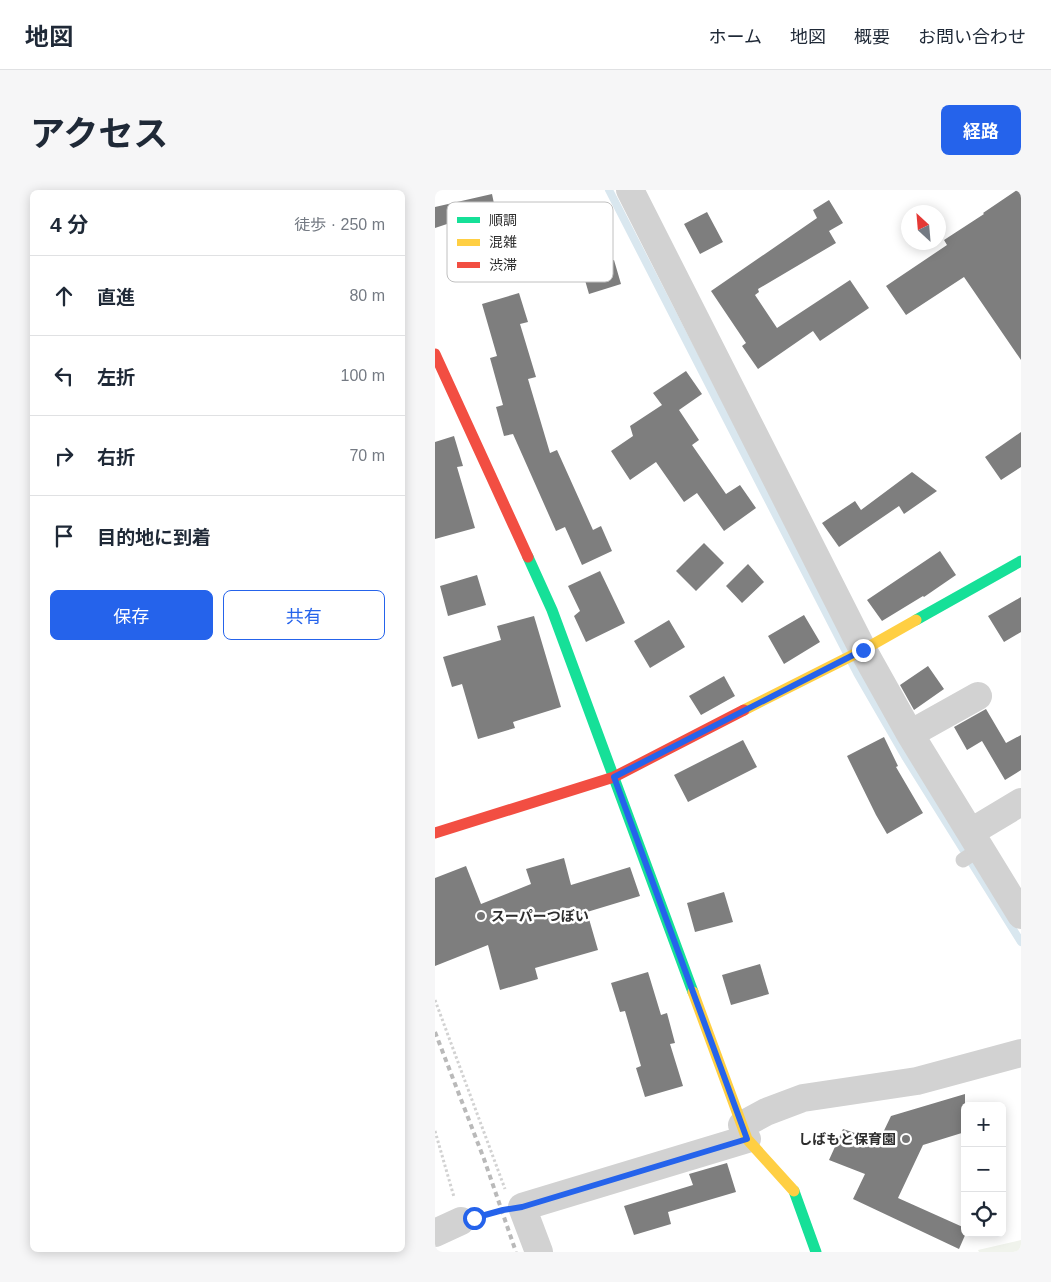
<!DOCTYPE html>
<html lang="ja">
<meta charset="utf-8">
<style>
:root{--surface:#fff;--page:#f6f6f7;--text:#1f2937;--muted:#747a83;--line:#e0e1e3;--accent:#2563eb}
body{margin:0;font-family:Helvetica,"Noto Sans JP",sans-serif;background:var(--page);color:var(--text)}
.controls{position:absolute;right:15px;bottom:15px;display:grid;overflow:hidden;border-radius:8px;box-shadow:0 2px 12px #0003}
.controls button{width:45px;height:45px;display:grid;place-items:center;padding:0;border:0;border-bottom:1px solid var(--line);background:var(--surface);color:var(--text);font:25px sans-serif}
.compass{position:absolute;left:466px;top:15px;width:45px;height:45px;border-radius:50%;background:var(--surface);box-shadow:0 2px 12px #0003;rotate:334deg}
.stop{position:absolute;width:15px;height:15px;margin:-11px;border:4px solid #2563eb;border-radius:50%;background:#fff}
.stop.end{background:#2563eb;border-color:#fff;box-shadow:0 1px 5px #0008}
.list{margin:0;padding:0;list-style:none}
h2{display:flex;justify-content:space-between;align-items:center;height:65px;margin:0;padding:0 20px;font-size:21px}
h2 small{font-size:16px;font-weight:400;color:var(--muted)}
.list li{display:grid;grid-template-columns:32px 1fr auto;gap:15px;align-items:center;box-sizing:border-box;height:80px;padding:0 20px;border-top:1px solid var(--line)}
.list b{display:block;font-size:19px;white-space:nowrap}
.list em{font-size:16px;font-style:normal;color:var(--muted)}
.actions{display:flex;gap:10px;padding:15px 20px}
.actions a{flex:1;padding:11px 0;border:1px solid var(--accent);border-radius:8px;text-align:center;font-size:18px;color:var(--accent)}
.actions .main{background:var(--accent);color:#fff}
.icon{flex:none;width:28px;height:28px;fill:none;stroke:currentColor;stroke-width:2;stroke-linecap:round;stroke-linejoin:round}
.map{position:relative;flex:none;width:586px;height:1062px;overflow:hidden;border-radius:8px}
header{display:flex;align-items:center;gap:30px;box-sizing:border-box;height:70px;padding:0 25px;background:var(--surface);border-bottom:1px solid var(--line)}
header strong{font-size:24px}
nav{display:flex;gap:28px;margin-inline-start:auto;font-size:18px}
.intro{display:flex;align-items:center;justify-content:space-between;box-sizing:border-box;height:120px;padding:0 30px}
h1{margin:0;font-size:35px}
.button{padding:12px 22px;border-radius:8px;background:var(--accent);color:#fff;font-size:18px;font-weight:700}
main{display:flex;gap:30px;padding:0 30px}
aside{flex:1;background:var(--surface);border-radius:8px;box-shadow:0 2px 12px #0003}
.map>svg:first-child{display:block}
.green{fill:#f0f3ec}
.lines{fill:none;stroke-linecap:round;stroke-linejoin:round}
.stream{stroke:#d9e7ef;stroke-width:8}
.building{fill:#7e7e7e}
.path{stroke:#d2d2d2;stroke-width:3;stroke-dasharray:2.5 2.5;stroke-linecap:butt}
.lane{stroke:#d2d2d2;stroke-width:15}
.street{stroke:#d2d2d2;stroke-width:28}
.fast{stroke:#16e098;stroke-width:11}
.slow{stroke:#ffcf43;stroke-width:11}
.jam{stroke:#f24e42;stroke-width:11}
.rail{stroke:#b9b9b9;stroke-width:4;stroke-dasharray:5 4;stroke-linecap:butt}
.route{stroke:#2563eb;stroke-width:6}
.poi-dot{fill:#767676;stroke:#fff;stroke-width:2}
.labels{text-anchor:middle;stroke-width:5;stroke-linejoin:round;paint-order:stroke}
.poi-label{font-size:14px;font-weight:bold;fill:#2d2d2d;stroke:#fff;text-anchor:start}
.key{fill:#fff;stroke:#c0c0c0;stroke-width:1}
.key-label{font-size:14px;fill:#2d2d2d}
</style>
<header>
<strong>地図</strong>
<nav><a>ホーム</a><a>地図</a><a>概要</a><a>お問い合わせ</a></nav>
</header>
<div class="intro"><h1>アクセス</h1><a class="button">経路</a></div>
<main>
<aside>
<h2>4 分<small>徒歩 · 250 m</small></h2>
<ul class="list">
<li><svg class="icon" aria-label="ahead" viewBox="0 0 24 24"><path d="M12 20V5M6 11l6-6 6 6"/></svg><div><b>直進</b></div><em>80 m</em></li>
<li><svg class="icon" aria-label="left" viewBox="0 0 24 24"><path d="M17 20v-9H6M10 6l-5 5 5 5"/></svg><div><b>左折</b></div><em>100 m</em></li>
<li><svg class="icon" aria-label="right" viewBox="0 0 24 24"><path d="M7 20v-9h11M14 6l5 5-5 5"/></svg><div><b>右折</b></div><em>70 m</em></li>
<li><svg class="icon" aria-label="arrive" viewBox="0 0 24 24"><path d="M6 21V4h12l-3 4 3 4H6"/></svg><div><b>目的地に到着</b></div></li>
</ul>
<div class="actions"><a class="main">保存</a><a>共有</a></div>
</aside>
<div class="map">
<svg width="586" height="1062" viewBox="0 0 586 1062">
<rect width="100%" height="100%" fill="#fff"/>
<path class="green" d="M 586,1050 L 586,1062 L 544,1062 L 543,1060 Z"/>
<g class="lines">
<path class="stream" d="M 174,0 L 422,483 L 471,568 L 586,752"/>
</g>
<path class="building" d="M 582,0 L 586,0 L 586,170 L 529,87 L 471,125 L 451,96 L 512,55 L 509,50 L 549,24 L 548,23 Z
M 57,4 L 62,28 L 28,35 L 27,29 L 0,38 L 0,17 Z
M 394,10 L 408,33 L 394,41 L 401,53 L 323,99 L 324,102 L 320,105 L 342,138 L 415,90 L 434,118 L 385,151 L 378,141 L 323,179 L 307,156 L 311,153 L 276,101 L 382,28 L 378,20 Z
M 272,22 L 288,52 L 265,64 L 249,34 Z
M 179,70 L 186,94 L 154,104 L 147,80 Z
M 84,103 L 93,132 L 85,134 L 101,187 L 93,189 L 115,263 L 122,260 L 158,340 L 166,336 L 177,361 L 147,375 L 130,337 L 121,341 L 78,244 L 69,246 L 61,217 L 68,215 L 55,168 L 62,166 L 47,114 Z
M 251,181 L 267,204 L 244,220 L 264,250 L 257,255 L 291,304 L 305,295 L 321,318 L 289,341 L 262,303 L 249,312 L 221,272 L 195,290 L 176,261 L 198,246 L 195,236 L 227,215 L 218,203 Z
M 586,242 L 586,277 L 566,290 L 550,267 Z
M 19,246 L 28,276 L 22,277 L 40,338 L 0,349 L 0,252 Z
M 477,282 L 502,301 L 469,324 L 464,316 L 404,357 L 387,333 L 420,311 L 426,320 Z
M 269,353 L 289,373 L 261,401 L 241,381 Z
M 505,361 L 521,385 L 489,407 L 488,406 L 447,431 L 432,410 Z
M 313,374 L 329,392 L 307,413 L 291,396 Z
M 165,381 L 190,433 L 151,452 L 139,426 L 145,421 L 133,396 Z
M 42,385 L 51,415 L 13,426 L 5,396 Z
M 586,407 L 586,442 L 569,452 L 553,426 Z
M 369,425 L 385,452 L 349,474 L 333,446 Z
M 99,426 L 126,517 L 78,532 L 80,538 L 43,549 L 27,494 L 17,497 L 8,467 L 66,450 L 62,436 Z
M 234,430 L 250,457 L 215,478 L 199,451 Z
M 493,476 L 509,499 L 479,520 L 465,495 Z
M 289,486 L 300,506 L 266,525 L 254,506 Z
M 551,519 L 571,553 L 586,545 L 586,580 L 570,590 L 547,551 L 532,560 L 519,537 Z
M 449,547 L 463,576 L 461,577 L 488,623 L 452,644 L 441,625 L 412,566 Z
M 308,550 L 322,577 L 253,612 L 239,585 Z
M 129,668 L 136,695 L 195,677 L 205,706 L 152,722 L 163,760 L 100,778 L 103,789 L 65,800 L 53,755 L 0,776 L 0,688 L 31,676 L 46,714 L 96,694 L 91,679 Z
M 289,702 L 298,732 L 260,742 L 252,713 Z
M 325,774 L 334,804 L 296,815 L 287,785 Z
M 213,782 L 226,825 L 232,823 L 240,853 L 235,854 L 248,896 L 210,907 L 201,878 L 206,876 L 190,821 L 185,822 L 176,793 Z
M 530,904 L 530,942 L 488,955 L 463,1008 L 530,1038 L 531,1043 L 524,1059 L 418,1009 L 430,984 L 394,970 L 408,939 L 444,951 L 456,926 Z
M 292,973 L 301,1002 L 233,1022 L 236,1034 L 199,1045 L 189,1016 L 258,995 L 254,984 Z"/>
<g class="lines">
<path class="path" d="M 0,810 L 70,999
M 0,941 L 19,1007"/>
<path class="lane" d="M 528,670 L 545,659"/>
<path class="street" d="M 195,0 L 428,460 L 475,544 L 586,725
M 475,544 L 543,506
M 536,642 L 586,612
M 307,935 L 331,922 L 368,908 L 482,891 L 586,863
M 0,1043 L 26,1031
M 104,1062 L 87,1017 L 312,949"/>
<path class="fast" d="M 93,367 L 117,420 L 258,802
M 481,430 L 586,371
M 359,1001 L 381,1062"/>
<path class="slow" d="M 309,520 L 428,460 L 481,430
M 258,802 L 312,949 L 359,1001"/>
<path class="jam" d="M 0,164 L 93,367
M 0,643 L 179,587 L 309,520"/>
<path class="rail" d="M 0,842 L 49,969 L 81,1062"/>
</g>
<g class="lines">
<path class="route" d="M 39,1028 L 68,1020 L 87,1017 L 312,949 L 179,587 L 428,460"/>
</g>
<g class="poi-dot">
<circle cx="46" cy="726" r="5"/>
<circle cx="471" cy="949" r="5"/>
</g>
<g class="labels">
<g class="poi-label">
<text x="56" y="731">スーパーつぼい</text>
<text x="461" y="954" text-anchor="end">しばもと保育園</text>
</g>
</g>
<rect x="12" y="12" width="166" height="80" rx="8" class="key"/>
<rect x="22" y="27" width="23" height="6" fill="#16e098"/>
<rect x="22" y="49" width="23" height="7" fill="#ffcf43"/>
<rect x="22" y="72" width="23" height="6" fill="#f24e42"/>
<g class="key-label">
<text x="54" y="35">順調</text>
<text x="54" y="57">混雑</text>
<text x="54" y="80">渋滞</text>
</g>
</svg>
<div class="controls">
<button>+</button>
<button>−</button>
<button><svg class="icon" aria-label="locate" viewBox="0 0 24 24"><circle cx="12" cy="12" r="6"/><path d="M12 2v4M12 18v4M2 12h4M18 12h4"/></svg></button>
</div>
<svg class="compass" viewBox="-18 -18 36 36"><path d="M0-13l5 13h-10z" fill="#e53935"/><path d="M0 13l5-13h-10z" fill="#747a83"/></svg>
<div class="stop" style="left:39px;top:1028px"></div>
<div class="stop end" style="left:428px;top:460px"></div>
</div>
</main>
